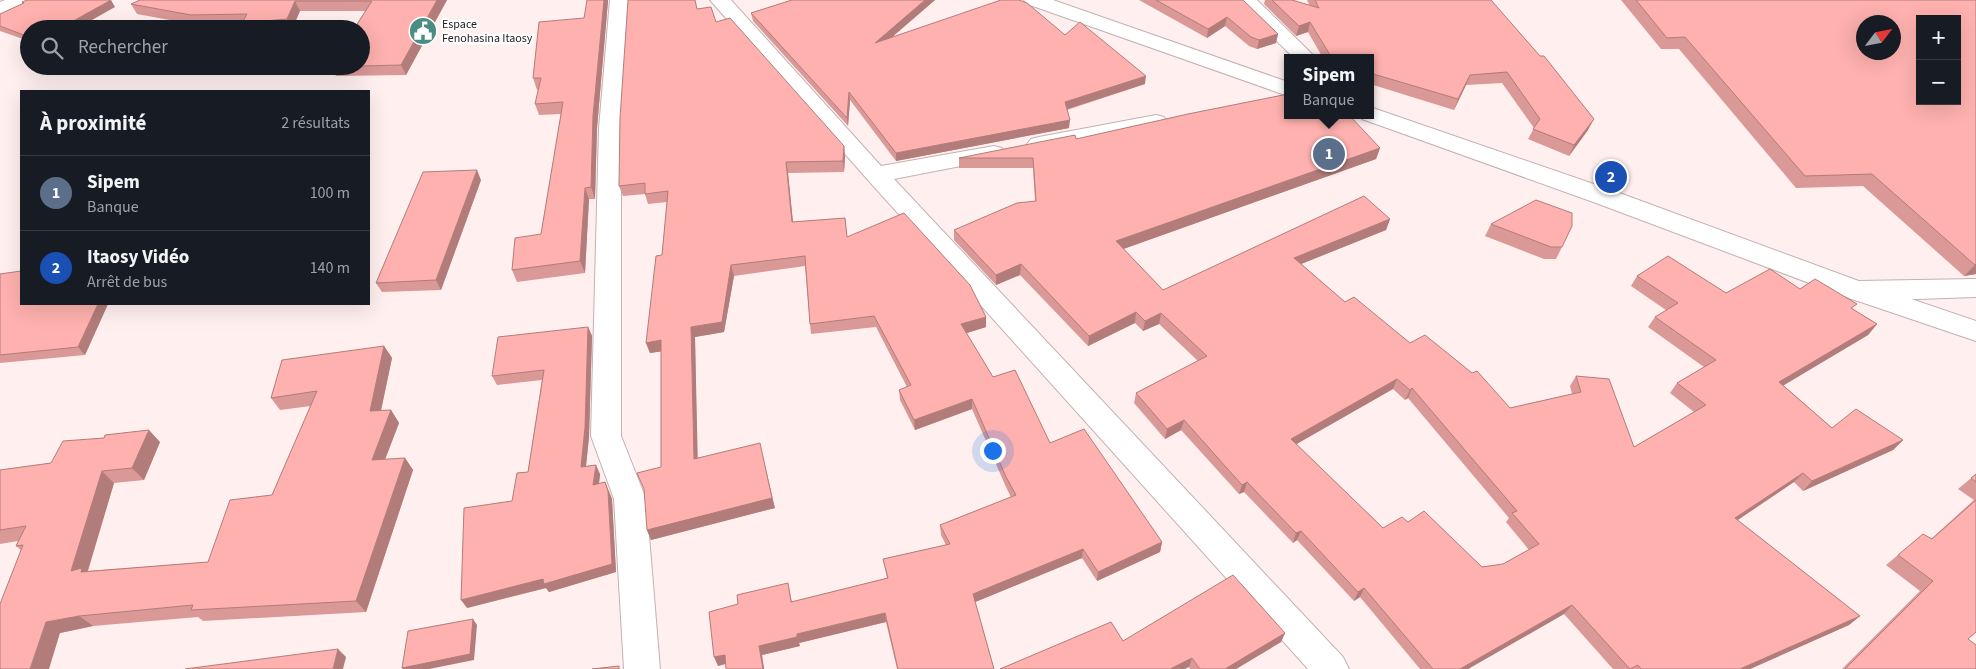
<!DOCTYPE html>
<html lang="fr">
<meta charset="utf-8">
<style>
:root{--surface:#171b24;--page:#20242c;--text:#f1f3f6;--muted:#9ea1a6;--line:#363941;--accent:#0f766e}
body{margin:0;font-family:"Source Sans 3",sans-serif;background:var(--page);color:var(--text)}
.controls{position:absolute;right:15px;top:15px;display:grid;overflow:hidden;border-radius:0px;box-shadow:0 5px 20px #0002}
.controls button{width:45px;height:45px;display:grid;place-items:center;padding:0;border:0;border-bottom:1px solid var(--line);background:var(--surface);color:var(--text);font:25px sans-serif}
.compass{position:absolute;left:1856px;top:15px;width:45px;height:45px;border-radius:50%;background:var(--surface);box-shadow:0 5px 20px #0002;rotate:58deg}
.you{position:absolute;left:992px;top:450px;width:18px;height:18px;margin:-12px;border:4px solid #fff;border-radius:50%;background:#1a73e8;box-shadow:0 0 0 8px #1a73e833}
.badge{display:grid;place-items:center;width:32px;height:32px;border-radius:50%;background:var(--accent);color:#fff;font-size:16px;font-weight:700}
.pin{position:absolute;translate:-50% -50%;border:2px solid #fff;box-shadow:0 1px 5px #0006}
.popup{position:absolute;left:1284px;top:54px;width:90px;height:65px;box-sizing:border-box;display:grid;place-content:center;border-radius:0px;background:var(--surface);filter:drop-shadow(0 1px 4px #0005);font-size:16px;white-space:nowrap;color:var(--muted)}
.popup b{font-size:19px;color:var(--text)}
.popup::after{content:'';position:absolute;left:50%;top:100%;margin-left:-10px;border:10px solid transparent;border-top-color:var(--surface)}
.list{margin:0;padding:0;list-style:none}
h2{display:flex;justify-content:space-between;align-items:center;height:65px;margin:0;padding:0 20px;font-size:21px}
h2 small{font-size:16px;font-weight:400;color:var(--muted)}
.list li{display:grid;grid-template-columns:32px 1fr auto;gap:15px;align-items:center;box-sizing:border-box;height:75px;padding:0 20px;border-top:1px solid var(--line)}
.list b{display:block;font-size:19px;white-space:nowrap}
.list p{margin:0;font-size:16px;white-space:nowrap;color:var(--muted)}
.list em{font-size:16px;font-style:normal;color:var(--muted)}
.icon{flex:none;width:28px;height:28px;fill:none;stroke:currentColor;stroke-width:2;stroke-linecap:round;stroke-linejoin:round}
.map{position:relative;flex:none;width:1976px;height:669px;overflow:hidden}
.search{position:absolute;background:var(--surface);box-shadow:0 5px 20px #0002;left:20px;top:20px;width:350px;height:55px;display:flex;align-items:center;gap:12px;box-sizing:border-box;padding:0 18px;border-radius:28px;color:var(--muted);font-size:19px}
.panel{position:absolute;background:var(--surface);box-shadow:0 5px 20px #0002;left:20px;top:90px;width:350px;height:215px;border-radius:0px}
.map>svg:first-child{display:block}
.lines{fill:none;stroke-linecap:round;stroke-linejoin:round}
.street-casing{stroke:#c3b1b0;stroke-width:2}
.secondary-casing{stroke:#c3b1b0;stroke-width:2}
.street{fill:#fff;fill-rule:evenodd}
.secondary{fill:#fff;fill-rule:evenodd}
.wall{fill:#da9896;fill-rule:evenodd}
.shaded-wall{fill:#b27c7a}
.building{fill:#feb1ae;stroke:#b27c7a;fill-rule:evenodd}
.labels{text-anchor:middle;stroke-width:4.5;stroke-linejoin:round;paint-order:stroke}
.far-poi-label{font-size:12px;fill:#231c1c;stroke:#fff;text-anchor:start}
</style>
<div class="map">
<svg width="1976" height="669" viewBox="0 0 1976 669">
<rect width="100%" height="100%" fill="#fff0ef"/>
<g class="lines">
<defs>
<path id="street" d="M 610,0 L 630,0 L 621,128 L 621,436 L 646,499 L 660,669 L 624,669 L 614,499 L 591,436 L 599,128 Z
M 710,0 L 731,0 L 881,166 L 994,146 L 1002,148 L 1006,153 L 1002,158 L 894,179 L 1343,657 L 1349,669 L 1308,669 L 868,180 Z
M 1235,0 L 1257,0 L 1316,58 L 1294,58 Z
M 1156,115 L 1164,117 L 1167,122 L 1164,127 L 1039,151 L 1031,149 L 1027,144 L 1031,139 L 1039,137 Z
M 1976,279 L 1976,297 L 1858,301 L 1849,298 L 1845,291 L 1849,284 L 1858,281 Z"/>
<path id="secondary" d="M 5,0 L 32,0 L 29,4 L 0,15 L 0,2 Z
M 1024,0 L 1053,0 L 1288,82 L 1288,96 L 1027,4 Z
M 1370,107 L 1614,191 L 1867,284 L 1976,321 L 1976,341 L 1849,298 L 1596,203 L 1362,119 L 1360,115 L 1370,115 Z"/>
</defs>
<use href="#street" class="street-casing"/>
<use href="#secondary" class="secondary-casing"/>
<use href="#street" class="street"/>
<use href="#secondary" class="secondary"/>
</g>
<path class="wall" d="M 140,0 L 447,0 L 406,75 L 336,76 L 331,67 L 365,11 L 300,11 L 292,29 L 246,29 L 243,24 L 197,25 L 137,14 L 131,4 Z
M 792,0 L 935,0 L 892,37 L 1065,35 L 1145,84 L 1067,110 L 1069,128 L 896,161 L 850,100 L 848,126 L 753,21 L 751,13 Z
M 1139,0 L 1243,0 L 1278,34 L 1276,43 L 1257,49 L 1249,46 L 1225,26 L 1207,38 Z
M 1265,0 L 1292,0 L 1310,6 L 1307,0 L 1491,0 L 1588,130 L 1569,156 L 1528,139 L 1534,128 L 1502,83 L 1466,85 L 1454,110 L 1370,84 L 1370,58 L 1323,58 L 1308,32 L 1296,36 L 1264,4 Z
M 1621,0 L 1976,0 L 1976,274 L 1964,276 L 1863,186 L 1796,188 L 1679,49 L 1661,49 Z
M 608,1 L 597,128 L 595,199 L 589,199 L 585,273 L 517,282 L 512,270 L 541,234 L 561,114 L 539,115 L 535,104 L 538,90 L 537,90 L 533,78 L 584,18 Z
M 22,2 L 115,7 L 29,29 L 29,41 L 0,31 L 0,14 L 24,4 Z
M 697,9 L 716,22 L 844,146 L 845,157 L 844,172 L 788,173 L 793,222 L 845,218 L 847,237 L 986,327 L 966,333 L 993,377 L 1050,443 L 1162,542 L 1160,552 L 1097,581 L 1082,558 L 975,602 L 994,669 L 897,669 L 886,622 L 799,643 L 800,646 L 762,655 L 764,669 L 726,669 L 726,664 L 718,666 L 738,604 L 788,583 L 792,602 L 887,578 L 883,559 L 946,545 L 941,535 L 940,525 L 1011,497 L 1006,487 L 972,409 L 915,430 L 900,400 L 899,390 L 907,387 L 876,327 L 811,334 L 810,324 L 805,266 L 734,276 L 724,332 L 695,337 L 697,458 L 775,508 L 651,540 L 647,530 L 661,467 L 661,351 L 650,353 L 646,343 L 662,255 L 667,202 L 648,204 L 645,194 L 623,196 L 619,186 Z
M 1076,139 L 1380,148 L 1376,159 L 1123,249 L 1163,290 L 1390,219 L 1386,230 L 1301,264 L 1345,302 L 1510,408 L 1572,394 L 1570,386 L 1576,376 L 1634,447 L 1694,412 L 1670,393 L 1677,383 L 1704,367 L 1648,327 L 1655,317 L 1666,310 L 1631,286 L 1637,276 L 1726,293 L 1800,289 L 1852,309 L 1877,324 L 1868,335 L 1783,385 L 1832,428 L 1903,440 L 1893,450 L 1803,491 L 1794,482 L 1737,520 L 1860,616 L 1849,625 L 1750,669 L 1613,669 L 1564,614 L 1468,669 L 1420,669 L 1360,597 L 1354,601 L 1297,540 L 1293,543 L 1244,492 L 1239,494 L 1181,430 L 1165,439 L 1134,403 L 1136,393 L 1198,361 L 1159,324 L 1143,331 L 1135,323 L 1088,346 L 1020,275 L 996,285 L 954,240 L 954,230 L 1035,201 L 1033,168 L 959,168 L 959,158 ZM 1393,389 L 1405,400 L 1408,398 L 1509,518 L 1506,522 L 1529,550 L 1503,564 L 1482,567 L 1408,522 L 1383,528 L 1296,444 Z
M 481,180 L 441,290 L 382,292 L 376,283 Z
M 1491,224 L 1562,247 L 1556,259 L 1544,259 L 1485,236 Z
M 0,274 L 108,304 L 85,355 L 0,363 Z
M 588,327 L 592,336 L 589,437 L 586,466 L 600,474 L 599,483 L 609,491 L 612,499 L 616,572 L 549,592 L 546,588 L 467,608 L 512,501 L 528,472 L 542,380 L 497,385 L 492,376 Z
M 384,346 L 392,358 L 381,411 L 391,410 L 399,423 L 385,460 L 405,458 L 413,470 L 366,612 L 203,621 L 198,617 L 93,626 L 60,633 L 21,550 L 16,546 L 18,541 L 0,544 L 0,470 L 51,463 L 160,442 L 144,480 L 114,483 L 88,571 L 208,562 L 272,495 L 311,406 L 280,410 L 271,398 Z
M 1976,474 L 1976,632 L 1968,639 L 1976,669 L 1842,669 L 1920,591 L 1886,565 L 1923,534 L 1931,539 L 1974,500 L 1958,489 Z
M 1285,633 L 1281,642 L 1236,669 L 1190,669 L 1189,667 L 1123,641 Z"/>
<path class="shaded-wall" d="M 111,0 L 115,7 L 76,29 L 59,29 Z
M 437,0 L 447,0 L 406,75 L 401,65 Z
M 604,0 L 608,0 L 608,1 L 597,128 L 595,199 L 591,187 L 593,116 Z
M 925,0 L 935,0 L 876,51 L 875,43 Z
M 295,1 L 300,11 L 292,29 L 287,19 Z
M 1227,17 L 1225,26 L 1207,38 L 1208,29 Z
M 1310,22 L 1308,32 L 1296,36 L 1299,26 Z
M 1278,34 L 1276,43 L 1257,49 L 1259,40 Z
M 1470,75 L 1466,85 L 1454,110 L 1458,99 Z
M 1146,76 L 1145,84 L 1064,110 L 1065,102 Z
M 849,92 L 850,100 L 848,126 L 847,118 Z
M 1594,119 L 1588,130 L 1569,156 L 1574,145 Z
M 1070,120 L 1069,128 L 896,161 L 896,153 Z
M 844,146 L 845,157 L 844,172 L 843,161 Z
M 1380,148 L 1376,159 L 1115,252 L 1116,241 Z
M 786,162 L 788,173 L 794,233 L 792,222 Z
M 477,170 L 481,180 L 441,290 L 436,280 Z
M 585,188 L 589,199 L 585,273 L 580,261 Z
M 1390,219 L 1386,230 L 1291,268 L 1294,258 Z
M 1021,264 L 1020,275 L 996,285 L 996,275 Z
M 1976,264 L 1976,274 L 1964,276 Z
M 731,265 L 734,276 L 724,332 L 695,337 L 698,469 L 694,459 L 691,327 Z
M 98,304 L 108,304 L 85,355 L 78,347 Z
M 1136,312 L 1135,323 L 1088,346 L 1089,336 Z
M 1161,313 L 1159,324 L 1143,331 L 1145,321 Z
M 986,317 L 986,327 L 961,335 L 961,324 Z
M 1877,324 L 1868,335 L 1771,393 L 1779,382 Z
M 588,327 L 592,336 L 589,437 L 585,475 L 581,467 Z
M 661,340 L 665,351 L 650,353 L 646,343 Z
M 384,346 L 392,358 L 378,424 L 370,411 Z
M 1397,379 L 1393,389 L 1288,449 L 1291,439 Z
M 1412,388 L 1408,398 L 1405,400 L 1410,390 Z
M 972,399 L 972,409 L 915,430 L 914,420 Z
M 391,410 L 399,423 L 380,472 L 372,460 Z
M 1184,420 L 1181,430 L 1165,439 L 1167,429 Z
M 149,430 L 160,442 L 144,480 L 132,468 Z
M 1903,440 L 1893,450 L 1803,491 L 1812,481 Z
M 762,453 L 775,508 L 651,540 L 647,530 Z
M 405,458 L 413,470 L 366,612 L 356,601 Z
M 596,465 L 600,474 L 598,493 L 593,485 Z
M 102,471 L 114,483 L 87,573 L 71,571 Z
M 1803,473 L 1794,482 L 1726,528 L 1735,518 Z
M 605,482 L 612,499 L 616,572 L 549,592 L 546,588 L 467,608 L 461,600 Z
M 1247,482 L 1244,492 L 1239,494 L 1242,485 Z
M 1301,531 L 1297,540 L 1293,543 L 1296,533 Z
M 1162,542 L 1160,552 L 1097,581 L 1098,572 Z
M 1083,549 L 1082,558 L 973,603 L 973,594 Z
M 1364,588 L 1360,597 L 1354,601 L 1358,592 Z
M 1572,605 L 1564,614 L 1468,669 L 1460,669 Z
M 885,613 L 886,622 L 799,643 L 800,646 L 762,655 L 764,669 L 763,669 L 759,646 L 797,634 Z
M 79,616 L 93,626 L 60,633 L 49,669 L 30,669 L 46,622 Z
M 1860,616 L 1849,625 L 1750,669 L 1740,669 Z
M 473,619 L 477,625 L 474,660 L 429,669 L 403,669 L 402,668 Z
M 1285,633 L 1281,642 L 1236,669 L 1225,669 Z
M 338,649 L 346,657 L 343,669 L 333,669 Z
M 725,655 L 728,663 L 718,666 L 714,657 Z
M 1192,658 L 1189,667 L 1185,669 L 1170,669 Z"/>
<path class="building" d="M 27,0 L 111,0 L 59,29 L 29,29 L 29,37 L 0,26 L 0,14 L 24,3 L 22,2 Z
M 140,0 L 437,0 L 401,65 L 361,66 L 361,29 L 354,29 L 372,1 L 295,1 L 287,19 L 242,23 L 247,14 L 191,15 L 131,4 Z
M 587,0 L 604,0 L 593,116 L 591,187 L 585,188 L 580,261 L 512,270 L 515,238 L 541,234 L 563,102 L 535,104 L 541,78 L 533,78 L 539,22 L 584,18 Z
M 628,0 L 695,0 L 697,9 L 711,7 L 716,22 L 730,18 L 844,146 L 843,161 L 786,162 L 792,222 L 845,218 L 847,237 L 904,213 L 970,285 L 986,317 L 961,324 L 993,377 L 1015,370 L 1050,443 L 1084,429 L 1162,542 L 1098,572 L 1083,549 L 973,594 L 994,669 L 898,669 L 885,613 L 797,634 L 797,637 L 759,646 L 763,669 L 726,669 L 725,655 L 714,657 L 709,612 L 738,604 L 737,595 L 788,583 L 791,602 L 888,578 L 883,559 L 950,544 L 940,525 L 1016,495 L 1006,477 L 972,399 L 914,420 L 899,390 L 911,385 L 874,316 L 810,324 L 805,256 L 731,265 L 722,322 L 691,327 L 694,459 L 760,443 L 772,498 L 647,530 L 644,489 L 637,473 L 661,467 L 661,340 L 646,343 L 656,256 L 662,255 L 668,191 L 645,194 L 645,183 L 619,186 L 620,118 Z
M 792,0 L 925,0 L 875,43 L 1001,0 L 1019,0 L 1027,3 L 1065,35 L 1080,22 L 1146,76 L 1065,102 L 1070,120 L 896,153 L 849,92 L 847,118 L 751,13 Z
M 1156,0 L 1243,0 L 1278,34 L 1259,40 L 1251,37 L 1227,17 L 1208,29 Z
M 1272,0 L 1292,0 L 1319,8 L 1315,0 L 1491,0 L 1540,56 L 1544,56 L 1594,119 L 1574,145 L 1533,129 L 1540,119 L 1507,72 L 1470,75 L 1458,99 L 1370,73 L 1370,58 L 1332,58 L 1310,22 L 1299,26 Z
M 1636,0 L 1976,0 L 1976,264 L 1975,265 L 1872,174 L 1805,176 L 1685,37 L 1667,38 ZM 1920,19 L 1957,19 L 1957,101 L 1920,101 ZM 1864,22 L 1894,22 L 1894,52 L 1864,52 Z
M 1288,94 L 1288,115 L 1349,115 L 1380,148 L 1116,241 L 1163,290 L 1364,196 L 1390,219 L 1294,258 L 1345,302 L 1354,297 L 1410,343 L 1425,335 L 1472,373 L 1477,371 L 1510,408 L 1581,392 L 1576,376 L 1609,379 L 1634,447 L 1706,405 L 1677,383 L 1716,360 L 1655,317 L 1678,303 L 1637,276 L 1668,256 L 1726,293 L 1770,269 L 1800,289 L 1815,279 L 1857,304 L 1851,308 L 1877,324 L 1779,382 L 1832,428 L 1856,409 L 1903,440 L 1812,481 L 1803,473 L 1735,518 L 1860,616 L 1740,669 L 1641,669 L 1638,665 L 1630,669 L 1572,605 L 1460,669 L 1433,669 L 1364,588 L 1358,592 L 1301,531 L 1296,533 L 1247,482 L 1242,485 L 1184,420 L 1167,429 L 1136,393 L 1207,356 L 1161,313 L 1145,321 L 1136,312 L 1089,336 L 1021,264 L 996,275 L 954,230 L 1017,203 L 1036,201 L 1033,158 L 959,158 L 1075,135 L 1076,139 L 1188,114 ZM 1397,379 L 1410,390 L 1412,388 L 1517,511 L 1512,513 L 1539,544 L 1503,564 L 1482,567 L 1424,511 L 1408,522 L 1402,517 L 1383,528 L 1291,439 Z
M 477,170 L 436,280 L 376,283 L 423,172 Z
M 1536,200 L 1572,213 L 1572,226 L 1562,247 L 1551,247 L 1491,224 Z
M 21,271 L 21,304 L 98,304 L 78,347 L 0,355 L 0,274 Z
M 588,327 L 585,428 L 581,467 L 596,465 L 593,485 L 605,482 L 608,491 L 612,564 L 544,584 L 543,579 L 461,600 L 464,508 L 512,501 L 517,473 L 528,472 L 544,370 L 492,376 L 498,337 Z
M 384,346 L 370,411 L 391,410 L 372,460 L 405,458 L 356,601 L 191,610 L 193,605 L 79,616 L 46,622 L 30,669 L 0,669 L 0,604 L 23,545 L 16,546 L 26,526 L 0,530 L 0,470 L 51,463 L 63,441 L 104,438 L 105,435 L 149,430 L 132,468 L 102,471 L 71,571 L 82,568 L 81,572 L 208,562 L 230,500 L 272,495 L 317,391 L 271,398 L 282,360 Z
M 1976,474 L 1976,482 L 1971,478 Z
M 1976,500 L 1976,632 L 1968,639 L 1976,645 L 1976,669 L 1845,669 L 1933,581 L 1898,555 L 1923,534 L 1932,539 Z
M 1233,575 L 1285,633 L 1225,669 L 1200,669 L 1192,658 L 1170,669 L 1000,669 L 1111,622 L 1123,641 Z
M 473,619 L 470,654 L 402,668 L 408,631 Z
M 338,649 L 333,669 L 185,669 Z
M 619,666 L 619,669 L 592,669 Z"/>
<defs>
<symbol id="civic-disc" viewBox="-11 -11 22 22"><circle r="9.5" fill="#498d83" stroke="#fff"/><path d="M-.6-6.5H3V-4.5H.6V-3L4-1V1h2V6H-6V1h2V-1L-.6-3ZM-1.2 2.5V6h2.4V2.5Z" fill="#fff"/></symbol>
</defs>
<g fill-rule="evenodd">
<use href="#civic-disc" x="407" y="15" width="32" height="32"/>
</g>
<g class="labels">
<g class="far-poi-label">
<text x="442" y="28">Espace<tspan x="442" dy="14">Fenohasina Itaosy</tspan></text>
</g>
</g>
</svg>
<div class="controls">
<button>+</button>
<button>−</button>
</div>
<svg class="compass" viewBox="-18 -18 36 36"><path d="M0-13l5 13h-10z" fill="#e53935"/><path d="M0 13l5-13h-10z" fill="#9ea1a6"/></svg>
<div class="you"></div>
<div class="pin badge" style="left:1329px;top:154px;background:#5c6f8a">1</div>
<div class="popup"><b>Sipem</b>Banque</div>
<div class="pin badge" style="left:1611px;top:177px;background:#1a4fb4">2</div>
<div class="search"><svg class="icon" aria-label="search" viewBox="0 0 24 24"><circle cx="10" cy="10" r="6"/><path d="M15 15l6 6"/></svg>Rechercher</div>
<section class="panel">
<h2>À proximité<small>2 résultats</small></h2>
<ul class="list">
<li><span class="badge" style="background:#5c6f8a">1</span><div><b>Sipem</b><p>Banque</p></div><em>100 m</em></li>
<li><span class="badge" style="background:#1a4fb4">2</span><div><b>Itaosy Vidéo</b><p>Arrêt de bus</p></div><em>140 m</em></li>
</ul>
</section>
</div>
